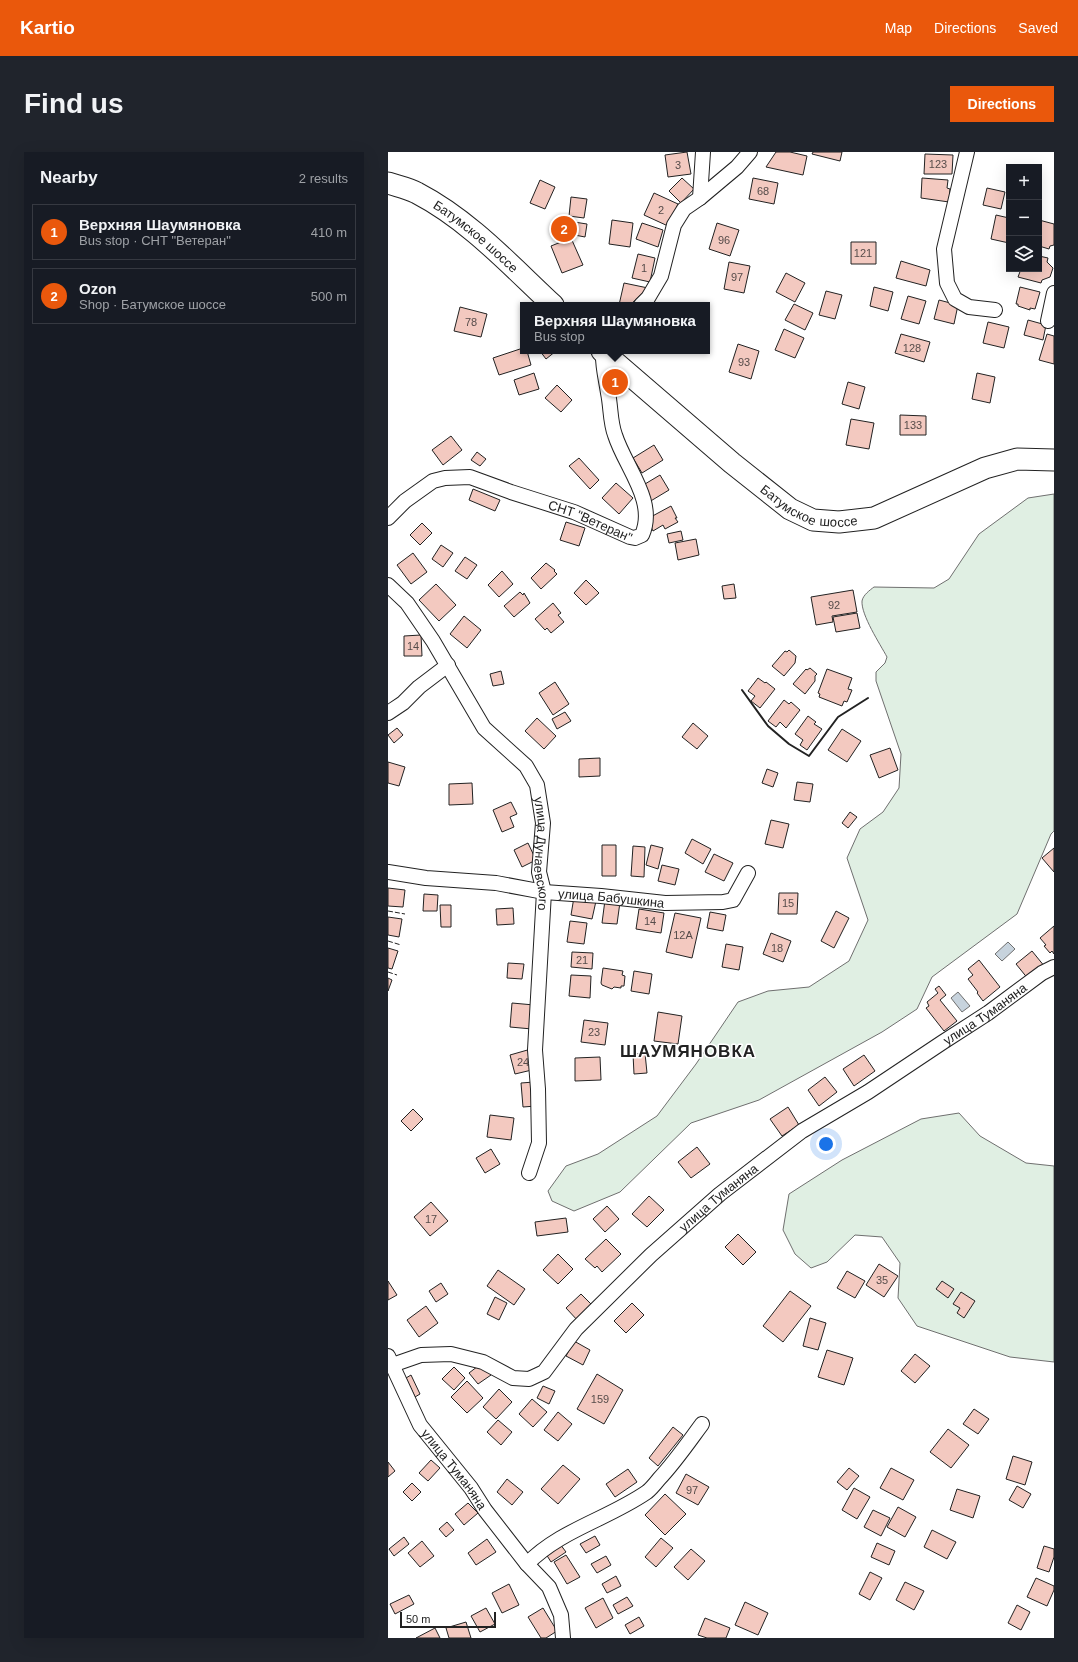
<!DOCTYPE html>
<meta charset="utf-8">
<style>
:root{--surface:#171b24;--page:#20242c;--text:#f1f3f6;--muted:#9ea1a6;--line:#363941;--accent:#ea580c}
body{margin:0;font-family:Helvetica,sans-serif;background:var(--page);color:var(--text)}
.controls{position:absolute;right:12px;top:12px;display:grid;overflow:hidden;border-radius:0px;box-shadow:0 4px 16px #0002}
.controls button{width:36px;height:36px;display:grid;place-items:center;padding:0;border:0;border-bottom:1px solid var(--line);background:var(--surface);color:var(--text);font:20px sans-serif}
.scale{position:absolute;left:12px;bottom:10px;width:96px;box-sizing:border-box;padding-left:4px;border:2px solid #222;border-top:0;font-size:11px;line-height:14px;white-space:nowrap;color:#222;-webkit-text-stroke:3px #fff;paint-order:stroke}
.you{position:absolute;left:438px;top:992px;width:14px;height:14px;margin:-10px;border:3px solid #fff;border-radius:50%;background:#1a73e8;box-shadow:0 0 0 6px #1a73e833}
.badge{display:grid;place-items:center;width:26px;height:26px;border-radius:50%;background:var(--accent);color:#fff;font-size:13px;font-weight:700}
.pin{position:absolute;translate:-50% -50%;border:2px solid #fff;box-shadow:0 1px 4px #0006}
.popup{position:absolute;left:132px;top:150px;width:190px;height:52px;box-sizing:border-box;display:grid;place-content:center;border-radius:0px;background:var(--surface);filter:drop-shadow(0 1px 3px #0005);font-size:13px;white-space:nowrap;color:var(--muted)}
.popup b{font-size:15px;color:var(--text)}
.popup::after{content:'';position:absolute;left:50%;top:100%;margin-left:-8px;border:8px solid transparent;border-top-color:var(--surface)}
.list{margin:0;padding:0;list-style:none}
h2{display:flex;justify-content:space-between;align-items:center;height:52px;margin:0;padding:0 16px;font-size:17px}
h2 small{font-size:13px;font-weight:400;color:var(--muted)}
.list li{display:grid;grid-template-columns:26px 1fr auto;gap:12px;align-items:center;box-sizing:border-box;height:56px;margin:0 8px 8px;padding:0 8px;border:1px solid var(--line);border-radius:0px}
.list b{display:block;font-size:15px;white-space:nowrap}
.list p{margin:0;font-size:13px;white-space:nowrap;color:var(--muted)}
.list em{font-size:13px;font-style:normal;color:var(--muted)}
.icon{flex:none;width:22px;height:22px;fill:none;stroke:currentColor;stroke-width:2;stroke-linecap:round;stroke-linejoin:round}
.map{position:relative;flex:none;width:666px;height:1486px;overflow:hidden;border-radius:0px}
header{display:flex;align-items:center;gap:24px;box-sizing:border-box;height:56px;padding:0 20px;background:var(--accent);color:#fff}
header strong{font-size:19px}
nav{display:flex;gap:22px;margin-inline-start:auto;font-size:14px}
.intro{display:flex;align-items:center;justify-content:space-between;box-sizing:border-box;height:96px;padding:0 24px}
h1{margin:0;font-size:28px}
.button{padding:10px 18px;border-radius:0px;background:var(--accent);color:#fff;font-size:14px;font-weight:700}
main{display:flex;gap:24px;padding:0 24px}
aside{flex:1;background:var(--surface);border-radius:0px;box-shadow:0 4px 16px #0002}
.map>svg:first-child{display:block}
.green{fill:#e0efe3;stroke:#6f6f6f}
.water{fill:#c7d3dd;stroke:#6f6f6f}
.building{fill:#f3c9c0;stroke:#222}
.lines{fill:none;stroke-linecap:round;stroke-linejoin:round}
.minor-casing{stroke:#222;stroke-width:16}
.highway-casing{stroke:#222;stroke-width:23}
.minor{stroke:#fff;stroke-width:14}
.highway{stroke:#fff;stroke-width:21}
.fence{stroke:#222;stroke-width:1;stroke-dasharray:5 2;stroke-linecap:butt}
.wall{stroke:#222;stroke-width:2}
.labels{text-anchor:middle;stroke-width:3;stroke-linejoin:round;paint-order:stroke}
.number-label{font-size:11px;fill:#564c4a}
.street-label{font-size:13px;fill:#222;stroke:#fff}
.district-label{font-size:17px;font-weight:bold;letter-spacing:1px;fill:#222;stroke:#fff}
</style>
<header>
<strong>Kartio</strong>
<nav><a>Map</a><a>Directions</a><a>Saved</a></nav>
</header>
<div class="intro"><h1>Find us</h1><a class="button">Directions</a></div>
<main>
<aside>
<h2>Nearby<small>2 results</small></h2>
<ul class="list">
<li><span class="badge">1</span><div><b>Верхняя Шаумяновка</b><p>Bus stop · СНТ &quot;Ветеран&quot;</p></div><em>410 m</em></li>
<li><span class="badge">2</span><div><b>Ozon</b><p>Shop · Батумское шоссе</p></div><em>500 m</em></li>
</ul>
</aside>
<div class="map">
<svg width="666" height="1486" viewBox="0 0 666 1486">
<rect width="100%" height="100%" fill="#fff"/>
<path class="green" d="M 666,342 L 666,679 L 663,682 L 629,762 L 544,825 L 529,857 L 494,880 L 371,948 L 303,971 L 232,1040 L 186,1059 L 164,1049 L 160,1039 L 178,1014 L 210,1002 L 269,964 L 308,912 L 350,850 L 380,839 L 421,835 L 461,809 L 480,768 L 459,706 L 472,677 L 495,660 L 511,636 L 513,602 L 488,529 L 488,520 L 497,511 L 499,505 C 492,492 473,463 474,449 C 475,443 482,438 486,435 L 546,436 L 561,427 L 591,382 L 640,346 Z
M 571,961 L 592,984 L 638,1011 L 666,1014 L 666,1210 L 622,1205 L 529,1174 L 510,1146 L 512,1111 L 494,1085 L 467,1083 L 439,1110 L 423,1116 L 407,1102 L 395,1078 L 401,1042 L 454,1008 L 533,967 Z"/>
<path class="water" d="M 620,790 L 627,797 L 614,809 L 607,802 Z
M 570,840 L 582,854 L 574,860 L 563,846 Z"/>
<path class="building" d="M 299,0 L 303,22 L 280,25 L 277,3 Z
M 388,0 L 402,0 L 419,4 L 415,23 L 378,15 Z
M 425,0 L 454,0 L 452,9 L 424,2 Z
M 537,2 L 565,3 L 564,22 L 536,22 Z
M 294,26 L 306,37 L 293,51 L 281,39 Z
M 365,26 L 390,31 L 386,52 L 361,47 Z
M 534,26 L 560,28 L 559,36 L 562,37 L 561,50 L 533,46 Z
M 152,28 L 167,35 L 157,57 L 142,51 Z
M 599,36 L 617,40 L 613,57 L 595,53 Z
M 266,41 L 290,52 L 280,74 L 256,63 Z
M 183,45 L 199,47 L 196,66 L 181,64 Z
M 608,63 L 621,66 L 621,91 L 603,87 Z
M 173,68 L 199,72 L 197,85 L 171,80 Z
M 224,68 L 245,71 L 242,95 L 221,92 Z
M 651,68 L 666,72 L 666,93 L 662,94 L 661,97 L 651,94 Z
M 254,71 L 275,78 L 270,95 L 248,87 Z
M 329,71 L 351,78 L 342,104 L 321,97 Z
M 183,86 L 195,113 L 174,121 L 163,94 Z
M 463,90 L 488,90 L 488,112 L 463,112 Z
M 250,102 L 267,106 L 262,130 L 244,126 Z
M 651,104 L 660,106 L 659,110 L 665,116 L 662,125 L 654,128 L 653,131 L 630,125 L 633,117 L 651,117 Z
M 513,109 L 542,118 L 538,134 L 508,126 Z
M 341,110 L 362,114 L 356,141 L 336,137 Z
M 398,121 L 417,131 L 407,150 L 388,140 Z
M 236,131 L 260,136 L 242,153 L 231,153 Z
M 486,135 L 505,140 L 500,159 L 482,154 Z
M 632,135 L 652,140 L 647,157 L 642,156 L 642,158 L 630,154 L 630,152 L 628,152 Z
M 438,139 L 454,143 L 447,167 L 431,163 Z
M 520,144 L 538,149 L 531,172 L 513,167 Z
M 551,148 L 570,153 L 566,172 L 546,167 Z
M 406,152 L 425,161 L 417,178 L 397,168 Z
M 72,155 L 99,162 L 93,185 L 66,179 Z
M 640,168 L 658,173 L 655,188 L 636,183 Z
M 600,170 L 621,175 L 616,196 L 595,191 Z
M 396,177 L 416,186 L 407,206 L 387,198 Z
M 513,182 L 542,190 L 536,210 L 507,201 Z
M 659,182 L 666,184 L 666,212 L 651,208 Z
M 350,192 L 371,199 L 363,227 L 341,220 Z
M 135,196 L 135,199 L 139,199 L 143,213 L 111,223 L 105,206 Z
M 152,199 L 168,199 L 158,207 Z
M 146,221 L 151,237 L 131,243 L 126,228 Z
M 589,221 L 607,225 L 602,251 L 584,247 Z
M 460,230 L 477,235 L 471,257 L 454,252 Z
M 169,233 L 184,248 L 173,260 L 157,246 Z
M 512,263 L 538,264 L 538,283 L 512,283 Z
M 463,267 L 486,271 L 481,297 L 458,293 Z
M 63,284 L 74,298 L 55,313 L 44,298 Z
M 266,293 L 275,308 L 254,321 L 245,306 Z
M 89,300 L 98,307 L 92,314 L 83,308 Z
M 191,306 L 211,328 L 202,337 L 181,314 Z
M 272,323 L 281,338 L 261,350 L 252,335 Z
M 228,331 L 245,346 L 231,362 L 214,346 Z
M 85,337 L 112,348 L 107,359 L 81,348 Z
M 283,354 L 289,366 L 287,366 L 290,370 L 277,377 L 275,373 L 265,379 L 259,367 Z
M 178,370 L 197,376 L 191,394 L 172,388 Z
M 34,371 L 44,381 L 32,393 L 22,383 Z
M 293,379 L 295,388 L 281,391 L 279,382 Z
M 308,387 L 311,403 L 290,408 L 287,391 Z
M 53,393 L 65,401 L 55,415 L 44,407 Z
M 25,401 L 39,420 L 23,432 L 9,413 Z
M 77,405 L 89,413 L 79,427 L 67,419 Z
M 158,411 L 167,418 L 166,419 L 169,422 L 153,437 L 143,426 Z
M 114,419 L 125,432 L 111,445 L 100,433 Z
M 198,428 L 211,441 L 198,453 L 186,441 Z
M 48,432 L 68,453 L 51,469 L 31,448 Z
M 346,432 L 348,446 L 336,447 L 334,434 Z
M 465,438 L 469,460 L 444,464 L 445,470 L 428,473 L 423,445 Z
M 132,440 L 135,443 L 136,441 L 142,451 L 126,465 L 116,454 Z
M 165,451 L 173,461 L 170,463 L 176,470 L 163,481 L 159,476 L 157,478 L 147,467 Z
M 469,461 L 472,476 L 448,480 L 445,465 Z
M 76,464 L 93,478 L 79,496 L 62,482 Z
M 33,483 L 34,504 L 16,504 L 16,484 Z
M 401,498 L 408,504 L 407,511 L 396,524 L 384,514 L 397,499 L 399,500 Z
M 422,516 L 429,522 L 427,524 L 427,529 L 417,542 L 405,532 L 418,517 L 419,518 Z
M 439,517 L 464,526 L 460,537 L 464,538 L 459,550 L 456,549 L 454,554 L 431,545 L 432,542 L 430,541 Z
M 113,519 L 116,532 L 105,534 L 102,522 Z
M 370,526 L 377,531 L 378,530 L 387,537 L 372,556 L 363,549 L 367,544 L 360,539 Z
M 167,530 L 181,552 L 165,563 L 151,541 Z
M 396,548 L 401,552 L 403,550 L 412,558 L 398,576 L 392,570 L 388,575 L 380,569 Z
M 177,560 L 183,569 L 169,577 L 164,567 Z
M 420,564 L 428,570 L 426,572 L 434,577 L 419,598 L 412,593 L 415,588 L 407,582 Z
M 149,566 L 168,584 L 156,597 L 137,579 Z
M 305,571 L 320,584 L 309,597 L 294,585 Z
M 9,576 L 15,583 L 6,591 L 0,583 Z
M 454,577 L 473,589 L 459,610 L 440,598 Z
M 502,596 L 510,618 L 491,626 L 482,603 Z
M 212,606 L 212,624 L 191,625 L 191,607 Z
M 0,610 L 17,615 L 11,634 L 0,631 Z
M 379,617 L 390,621 L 385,635 L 374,631 Z
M 409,630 L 425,632 L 422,650 L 406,648 Z
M 84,631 L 85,652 L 61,653 L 61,632 Z
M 123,650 L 129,662 L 122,665 L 126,675 L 114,680 L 105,658 Z
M 462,660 L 469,665 L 460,676 L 454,671 Z
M 383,668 L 401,672 L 395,696 L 377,692 Z
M 304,687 L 323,697 L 315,712 L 297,701 Z
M 140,691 L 148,708 L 134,715 L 126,698 Z
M 214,693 L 228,693 L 228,724 L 214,724 Z
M 263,693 L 275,696 L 270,717 L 258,713 Z
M 245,694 L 257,695 L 256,725 L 243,724 Z
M 666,696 L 666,720 L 654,706 Z
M 326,702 L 345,711 L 336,729 L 317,720 Z
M 274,713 L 291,717 L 287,733 L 270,729 Z
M 0,736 L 17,738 L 15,755 L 0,754 Z
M 391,741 L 410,741 L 409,762 L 390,762 Z
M 36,742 L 50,743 L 49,759 L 35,759 Z
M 186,745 L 208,749 L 204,767 L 183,763 Z
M 217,748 L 232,750 L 229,772 L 214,771 Z
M 52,753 L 63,753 L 63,775 L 53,775 Z
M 125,756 L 126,772 L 109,773 L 108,757 Z
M 251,757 L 276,761 L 273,781 L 248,777 Z
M 448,759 L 461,766 L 446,796 L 433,789 Z
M 322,760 L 338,763 L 335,779 L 319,776 Z
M 287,761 L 313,766 L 304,806 L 278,800 Z
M 0,765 L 14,767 L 11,785 L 0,783 Z
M 182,769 L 199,771 L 196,792 L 179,790 Z
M 666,774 L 666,802 L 664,799 L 662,801 L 656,794 L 658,793 L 652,786 Z
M 383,781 L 403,789 L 395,810 L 375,802 Z
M 338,792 L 355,795 L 351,818 L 334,815 Z
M 0,796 L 10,799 L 4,817 L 0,816 Z
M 644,799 L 657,815 L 641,828 L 628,812 Z
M 184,800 L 205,801 L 204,817 L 183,815 Z
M 591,808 L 612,835 L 595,849 L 589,841 L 590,840 L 580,827 L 585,823 L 580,817 Z
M 120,811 L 136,812 L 134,827 L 119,826 Z
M 215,816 L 235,819 L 234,823 L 237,824 L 236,834 L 233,834 L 233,836 L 226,835 L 224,837 L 214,833 L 213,831 Z
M 246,819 L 264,822 L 261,842 L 243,839 Z
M 183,823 L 203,824 L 202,846 L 181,844 Z
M 0,826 L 4,828 L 0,839 Z
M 551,834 L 558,843 L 552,848 L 569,869 L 556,879 L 538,856 L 541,854 L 539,850 L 550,841 L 547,837 Z
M 124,851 L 146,853 L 144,877 L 122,875 Z
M 270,860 L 294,864 L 290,892 L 266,889 Z
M 196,868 L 220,871 L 217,893 L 193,890 Z
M 143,897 L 148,917 L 127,922 L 122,903 Z
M 257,901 L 259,921 L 246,922 L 245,902 Z
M 476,903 L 487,919 L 466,934 L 455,917 Z
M 212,905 L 213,928 L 187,929 L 187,906 Z
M 437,925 L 449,940 L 431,954 L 420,938 Z
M 146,930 L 148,954 L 135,955 L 133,931 Z
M 400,955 L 411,973 L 394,984 L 382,967 Z
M 25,957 L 35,967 L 23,979 L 13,969 Z
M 102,963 L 126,966 L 123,988 L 99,985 Z
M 309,995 L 322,1012 L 303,1026 L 290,1010 Z
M 103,997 L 112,1012 L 97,1021 L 88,1006 Z
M 261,1044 L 276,1058 L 259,1075 L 244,1062 Z
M 43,1050 L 60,1069 L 42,1084 L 26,1065 Z
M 219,1054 L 231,1067 L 217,1080 L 205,1067 Z
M 178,1066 L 180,1080 L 149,1084 L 147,1070 Z
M 350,1082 L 368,1100 L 355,1113 L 337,1095 Z
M 218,1087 L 233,1102 L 214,1120 L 209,1114 L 207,1116 L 197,1107 Z
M 170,1102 L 185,1117 L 170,1132 L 155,1118 Z
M 491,1112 L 510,1124 L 496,1145 L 478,1133 Z
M 110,1118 L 137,1137 L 126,1153 L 99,1134 Z
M 459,1119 L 477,1129 L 467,1146 L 449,1136 Z
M 0,1129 L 9,1143 L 0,1148 Z
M 554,1129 L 566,1137 L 560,1146 L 548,1137 Z
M 53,1131 L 60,1142 L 48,1150 L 41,1139 Z
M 402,1139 L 423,1154 L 395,1190 L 375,1174 Z
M 573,1140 L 587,1149 L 576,1166 L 569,1161 L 572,1156 L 565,1152 Z
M 193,1142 L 206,1155 L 191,1170 L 178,1156 Z
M 107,1145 L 119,1151 L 111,1168 L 99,1162 Z
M 244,1151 L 256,1163 L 238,1181 L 226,1169 Z
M 38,1154 L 50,1171 L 31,1185 L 19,1168 Z
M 422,1166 L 438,1171 L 430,1198 L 415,1194 Z
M 186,1189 L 202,1198 L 195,1213 L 178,1204 Z
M 439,1198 L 465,1206 L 456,1233 L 430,1225 Z
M 527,1202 L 542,1214 L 527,1231 L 513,1219 Z
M 94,1211 L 103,1223 L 90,1232 L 81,1221 Z
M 66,1215 L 77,1226 L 66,1238 L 54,1227 Z
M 209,1222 L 235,1238 L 216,1272 L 189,1257 Z
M 23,1223 L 32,1242 L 27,1245 L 18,1226 Z
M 79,1229 L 95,1246 L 79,1261 L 63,1245 Z
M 155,1234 L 167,1239 L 161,1252 L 149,1246 Z
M 111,1237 L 124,1250 L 108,1267 L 95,1255 Z
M 144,1247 L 159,1260 L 145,1275 L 131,1262 Z
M 586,1257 L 601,1267 L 590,1282 L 575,1272 Z
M 170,1260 L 184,1272 L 170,1289 L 156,1278 Z
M 110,1268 L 124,1280 L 113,1293 L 99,1280 Z
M 285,1275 L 295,1283 L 270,1314 L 261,1306 Z
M 560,1277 L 581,1293 L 563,1316 L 542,1300 Z
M 625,1304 L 644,1310 L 637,1333 L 618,1327 Z
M 43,1308 L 52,1316 L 40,1329 L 31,1321 Z
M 0,1310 L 7,1319 L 0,1325 Z
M 175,1313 L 192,1327 L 170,1352 L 153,1337 Z
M 461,1316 L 471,1324 L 459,1338 L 449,1330 Z
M 503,1316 L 526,1328 L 515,1348 L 492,1336 Z
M 240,1317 L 249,1330 L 227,1345 L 218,1332 Z
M 298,1322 L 321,1335 L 310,1353 L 288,1341 Z
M 119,1327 L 135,1340 L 124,1353 L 109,1340 Z
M 24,1331 L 33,1340 L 24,1349 L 15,1340 Z
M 629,1334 L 643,1342 L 635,1356 L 621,1348 Z
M 466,1336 L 482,1345 L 469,1367 L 454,1358 Z
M 569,1337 L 592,1344 L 585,1366 L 562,1358 Z
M 277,1342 L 298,1362 L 277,1383 L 257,1363 Z
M 80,1351 L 90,1361 L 76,1373 L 67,1362 Z
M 510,1355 L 528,1365 L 517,1385 L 499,1375 Z
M 485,1358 L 502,1366 L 493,1384 L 476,1375 Z
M 59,1370 L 66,1378 L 58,1385 L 51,1377 Z
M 544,1378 L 568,1390 L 559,1407 L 536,1395 Z
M 207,1384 L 212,1393 L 198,1401 L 192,1392 Z
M 16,1385 L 21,1392 L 6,1404 L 1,1397 Z
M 273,1386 L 285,1396 L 268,1415 L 257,1405 Z
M 99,1387 L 108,1400 L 88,1413 L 80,1401 Z
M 34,1389 L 46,1404 L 32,1415 L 20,1401 Z
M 489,1391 L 507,1399 L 501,1413 L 483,1405 Z
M 172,1392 L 178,1400 L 163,1410 L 158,1402 Z
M 656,1394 L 666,1397 L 666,1405 L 661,1420 L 649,1416 Z
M 303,1397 L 317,1409 L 300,1428 L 286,1415 Z
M 178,1403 L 192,1425 L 179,1432 L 166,1410 Z
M 218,1404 L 223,1413 L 209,1421 L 203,1412 Z
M 482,1420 L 494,1426 L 482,1448 L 471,1442 Z
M 228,1424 L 233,1434 L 219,1441 L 214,1432 Z
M 648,1426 L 666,1434 L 666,1438 L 659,1454 L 639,1445 Z
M 517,1430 L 536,1439 L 526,1458 L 508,1448 Z
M 121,1432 L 131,1453 L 114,1461 L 104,1441 Z
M 21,1443 L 26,1452 L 7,1462 L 2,1452 Z
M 239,1445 L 245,1454 L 230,1462 L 225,1453 Z
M 215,1446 L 225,1466 L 208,1476 L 197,1456 Z
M 357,1450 L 380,1461 L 370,1483 L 347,1473 Z
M 629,1453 L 642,1460 L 633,1478 L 620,1471 Z
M 98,1456 L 107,1472 L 92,1480 L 83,1464 Z
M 155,1456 L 169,1479 L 158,1486 L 153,1486 L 140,1465 Z
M 251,1465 L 256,1474 L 242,1482 L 237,1473 Z
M 317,1466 L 342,1476 L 338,1486 L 319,1486 L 310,1483 Z
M 78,1470 L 83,1486 L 61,1486 L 58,1476 Z
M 47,1476 L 52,1486 L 28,1486 Z"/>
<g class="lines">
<defs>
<g id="minor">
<path d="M 579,0 L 556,97 L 559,131 L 567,147 L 581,155 L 607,158"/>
<path d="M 312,46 L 315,0"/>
<path d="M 253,153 L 260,146 L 273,124 L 286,73 L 296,57 L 312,46 L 349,15 L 362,0"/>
<path d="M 660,169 L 666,141"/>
<path id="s1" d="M 0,366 L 17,349 L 45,329 L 57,326 L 82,325 L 123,340 L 186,360 L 242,385 L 247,386 L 254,383 C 269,349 237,315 227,283 C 222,270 223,255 220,241 C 218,227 214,213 215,199"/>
<path id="s2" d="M 0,433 L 19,451 L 45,489 L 96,576 L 138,614 L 149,633 L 155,671 L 151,720 L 156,740 L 147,898 L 150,937 L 151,991 L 141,1021"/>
<path d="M 0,561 L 15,551 L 31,535 L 60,513"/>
<path id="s3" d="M 0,720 L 38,726 L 108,731 L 156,740 L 213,744 L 277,751 L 335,750 L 345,748 L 360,721"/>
<path id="s4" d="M 0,1204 L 32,1273 L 83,1336 L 97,1358 L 139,1412 L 161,1435 L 173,1463 L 175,1486"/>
<path id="s5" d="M 5,1215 L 10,1211 L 33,1203 L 63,1202 L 95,1210 L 125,1226 L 141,1227 L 156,1220 L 188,1177 L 263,1103 L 332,1042 L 414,979 L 480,940 L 555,890 L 600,861 L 654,821 L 666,815"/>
<path d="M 139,1412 C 172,1378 220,1367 259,1340 C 263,1337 267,1332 271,1327 C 287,1310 300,1291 314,1272"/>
</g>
<g id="highway">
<path id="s6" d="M 0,31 C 9,34 20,36 29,41 C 81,68 122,113 165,153"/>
<path id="s7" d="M 214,199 L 344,311 L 402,357 L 425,368 L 451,370 L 486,366 L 597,316 L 629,307 L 666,308"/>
</g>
</defs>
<use href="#minor" class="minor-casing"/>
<use href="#highway" class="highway-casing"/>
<use href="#minor" class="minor"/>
<use href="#highway" class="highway"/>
<path class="fence" d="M 0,759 L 17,762
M 0,789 L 13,793
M 0,820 L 9,823"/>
<path class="wall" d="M 354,538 L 380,574 L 401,592 L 421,604 L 450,565 L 480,546"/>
</g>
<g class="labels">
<g class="number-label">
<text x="550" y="16">123</text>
<text x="290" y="17">3</text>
<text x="375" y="43">68</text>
<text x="273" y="62">2</text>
<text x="336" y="92">96</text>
<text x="475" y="105">121</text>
<text x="256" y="120">1</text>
<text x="349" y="129">97</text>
<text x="83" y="174">78</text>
<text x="524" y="200">128</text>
<text x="356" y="214">93</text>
<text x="525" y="277">133</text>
<text x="446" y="457">92</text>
<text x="25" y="498">14</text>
<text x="400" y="755">15</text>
<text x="262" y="773">14</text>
<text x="295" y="787">12А</text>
<text x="389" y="800">18</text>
<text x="194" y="812">21</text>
<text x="206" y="884">23</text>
<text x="135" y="914">24</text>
<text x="43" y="1071">17</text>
<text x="494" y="1132">35</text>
<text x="212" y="1251">159</text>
<text x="304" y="1342">97</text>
</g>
<g class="street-label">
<text dy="5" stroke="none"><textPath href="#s6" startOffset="104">Батумское шоссе</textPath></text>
<text dy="5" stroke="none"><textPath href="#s7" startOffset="263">Батумское шоссе</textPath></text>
<text dy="5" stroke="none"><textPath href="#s1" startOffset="224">СНТ "Ветеран"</textPath></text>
<text dy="5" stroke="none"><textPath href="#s2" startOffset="321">улица Дунаевского</textPath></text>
<text dy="5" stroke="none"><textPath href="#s3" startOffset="225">улица Бабушкина</textPath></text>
<text dy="5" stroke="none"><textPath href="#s5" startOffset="732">улица Туманяна</textPath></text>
<text dy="5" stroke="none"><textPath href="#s5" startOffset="408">улица Туманяна</textPath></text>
<text dy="5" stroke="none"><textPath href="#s4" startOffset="132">улица Туманяна</textPath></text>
</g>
<g class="district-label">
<text x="300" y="905">ШАУМЯНОВКА</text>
</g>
</g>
</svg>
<div class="controls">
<button>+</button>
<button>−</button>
<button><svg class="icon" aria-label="layers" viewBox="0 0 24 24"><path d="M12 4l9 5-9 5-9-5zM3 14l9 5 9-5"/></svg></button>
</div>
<div class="scale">50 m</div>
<div class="you"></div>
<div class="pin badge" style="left:227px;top:230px">1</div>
<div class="popup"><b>Верхняя Шаумяновка</b>Bus stop</div>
<div class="pin badge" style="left:176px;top:77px">2</div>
</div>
</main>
